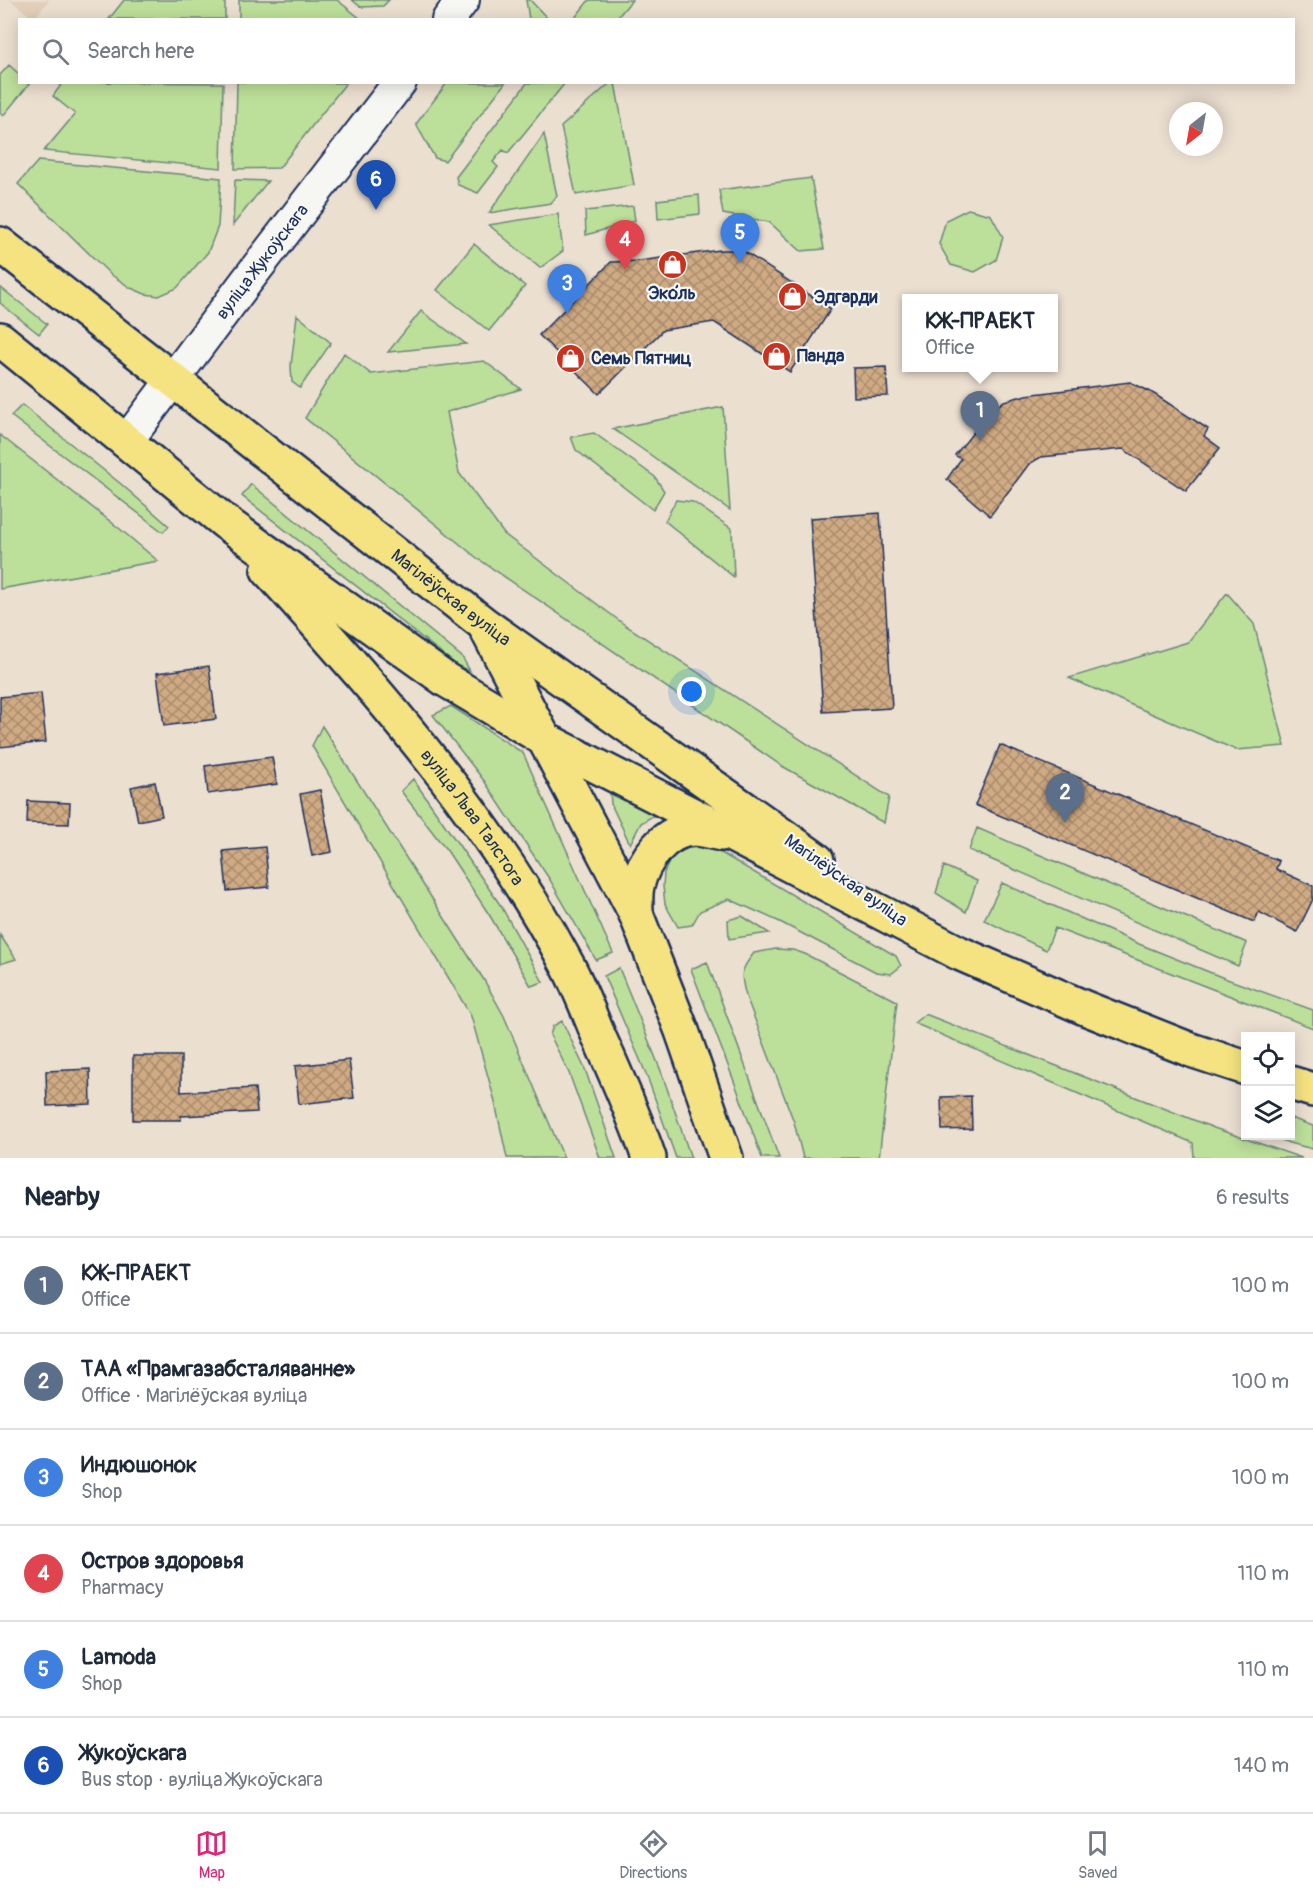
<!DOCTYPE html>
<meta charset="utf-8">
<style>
:root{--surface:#fff;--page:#f2f2f3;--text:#1f2937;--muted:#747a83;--line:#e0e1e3;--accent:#db2777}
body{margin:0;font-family:Pangolin,sans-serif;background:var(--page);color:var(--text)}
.controls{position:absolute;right:18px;bottom:18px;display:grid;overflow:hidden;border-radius:0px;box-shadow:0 3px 15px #0003}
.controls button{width:54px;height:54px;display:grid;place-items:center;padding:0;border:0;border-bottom:2px solid var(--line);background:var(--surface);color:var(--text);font:30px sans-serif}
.compass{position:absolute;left:1169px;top:102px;width:54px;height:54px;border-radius:50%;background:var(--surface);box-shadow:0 3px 15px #0003;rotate:211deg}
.you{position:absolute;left:692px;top:692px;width:21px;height:21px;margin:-15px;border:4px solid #fff;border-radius:50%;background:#1a73e8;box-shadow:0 0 0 9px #1a73e833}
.badge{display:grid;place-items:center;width:39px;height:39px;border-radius:50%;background:var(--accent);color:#fff;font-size:20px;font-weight:700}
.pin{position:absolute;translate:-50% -50px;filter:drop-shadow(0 2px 3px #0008)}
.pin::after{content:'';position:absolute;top:32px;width:21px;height:18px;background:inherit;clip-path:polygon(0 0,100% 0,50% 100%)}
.popup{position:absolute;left:902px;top:294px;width:156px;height:78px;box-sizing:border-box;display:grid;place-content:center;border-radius:0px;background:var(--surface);filter:drop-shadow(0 2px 4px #0005);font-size:20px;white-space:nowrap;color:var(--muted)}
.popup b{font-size:22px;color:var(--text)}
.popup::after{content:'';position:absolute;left:50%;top:100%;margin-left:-12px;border:12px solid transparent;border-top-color:var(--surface)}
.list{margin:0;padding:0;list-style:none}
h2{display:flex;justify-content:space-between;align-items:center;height:78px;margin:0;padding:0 24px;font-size:26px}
h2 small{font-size:20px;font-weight:400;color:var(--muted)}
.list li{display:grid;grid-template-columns:39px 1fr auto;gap:18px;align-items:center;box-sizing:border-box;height:96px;padding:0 24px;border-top:2px solid var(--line)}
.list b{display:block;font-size:22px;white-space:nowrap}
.list p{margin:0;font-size:20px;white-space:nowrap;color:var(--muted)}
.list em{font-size:20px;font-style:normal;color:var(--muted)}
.icon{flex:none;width:33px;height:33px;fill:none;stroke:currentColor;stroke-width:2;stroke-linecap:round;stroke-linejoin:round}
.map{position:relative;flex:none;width:1313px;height:1158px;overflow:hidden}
.search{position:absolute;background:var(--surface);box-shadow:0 3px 15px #0003;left:18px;right:18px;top:18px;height:66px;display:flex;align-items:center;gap:15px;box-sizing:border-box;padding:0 21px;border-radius:0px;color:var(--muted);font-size:22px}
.sheet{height:654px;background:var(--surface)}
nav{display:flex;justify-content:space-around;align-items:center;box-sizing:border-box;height:84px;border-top:2px solid var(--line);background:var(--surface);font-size:16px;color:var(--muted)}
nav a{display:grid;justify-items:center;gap:3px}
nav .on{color:var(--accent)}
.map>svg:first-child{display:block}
.built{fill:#e3cfb9}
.green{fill:#bcdf99;stroke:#6c877c;stroke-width:1.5}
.building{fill:url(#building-cross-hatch);stroke:#1b2f5e;stroke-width:1.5}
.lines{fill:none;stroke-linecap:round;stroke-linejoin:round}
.secondary-casing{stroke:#1b2f5e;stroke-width:36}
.primary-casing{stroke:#1b2f5e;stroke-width:38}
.secondary{stroke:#f6f6f2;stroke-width:32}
.primary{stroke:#f5e382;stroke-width:33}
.labels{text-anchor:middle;stroke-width:4.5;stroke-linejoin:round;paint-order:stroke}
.street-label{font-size:18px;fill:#1b2f5e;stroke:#f6f6f2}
.poi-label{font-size:18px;font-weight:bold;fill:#1b2f5e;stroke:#f6f6f2;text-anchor:start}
</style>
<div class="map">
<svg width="1313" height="1158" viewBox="0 0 1313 1158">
<defs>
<pattern id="building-cross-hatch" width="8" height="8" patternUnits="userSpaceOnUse" patternTransform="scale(1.5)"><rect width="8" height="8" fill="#d0aa82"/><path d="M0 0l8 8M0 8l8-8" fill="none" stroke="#a88b6e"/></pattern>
</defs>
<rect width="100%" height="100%" fill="#ebdfd0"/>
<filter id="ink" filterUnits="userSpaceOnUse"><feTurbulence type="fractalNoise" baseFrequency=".0167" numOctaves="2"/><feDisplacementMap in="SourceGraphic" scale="12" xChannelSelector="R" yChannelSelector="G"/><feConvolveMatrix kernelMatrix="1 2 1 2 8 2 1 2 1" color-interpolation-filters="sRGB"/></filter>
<g filter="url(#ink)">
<path class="built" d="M 10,0 L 49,0 L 34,19 Z"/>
<path class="green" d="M 124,0 L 225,0 L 225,19 L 109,19 Z
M 239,0 L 337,0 L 361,19 L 239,19 Z
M 352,0 L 389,0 L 383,6 L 361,7 Z
M 526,0 L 530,0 L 548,19 L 529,19 Z
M 589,0 L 632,0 L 616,19 L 574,19 Z
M 9,65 L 19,74 L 20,82 L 30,83 L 3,116 L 0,113 L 0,75 Z
M 63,82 L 223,83 L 221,168 L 44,151 L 75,114 L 53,96 Z
M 237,83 L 237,82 L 346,83 L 279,168 L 235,169 Z
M 447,83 L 505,83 L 445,161 L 435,158 L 416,124 Z
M 527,83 L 565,83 L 508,153 L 503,150 L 493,162 L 498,167 L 478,193 L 458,185 L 456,177 Z
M 610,83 L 615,83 L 634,185 L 576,195 L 561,127 Z
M 544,134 L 557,196 L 551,203 L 489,213 Z
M 38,161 L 221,178 L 218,226 L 208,252 L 177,288 L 159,296 L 145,294 L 131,288 L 110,274 L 18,184 Z
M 811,178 L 824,249 L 801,251 L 769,222 L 723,214 L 719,190 Z
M 235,180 L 268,181 L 233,225 Z
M 699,195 L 700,214 L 658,219 L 657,200 Z
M 633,206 L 635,221 L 586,235 L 585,211 Z
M 968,209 L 991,215 L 1003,237 L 996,260 L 975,272 L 951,265 L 939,244 L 946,220 Z
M 558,214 L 563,251 L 540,268 L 489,225 Z
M 474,244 L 525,286 L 489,331 L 437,290 Z
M 0,287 L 47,324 L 39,334 L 0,303 Z
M 421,311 L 466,344 L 388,352 Z
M 297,315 L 331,343 L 300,388 L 292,382 L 291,366 Z
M 344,353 L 371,374 L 484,361 L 521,389 L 447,412 L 459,473 L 504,534 L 625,625 L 889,797 L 884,823 L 782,766 L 477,558 L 305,418 Z
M 22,405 L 121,484 L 169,526 L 163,532 L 11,416 Z
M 723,407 L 730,510 L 613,429 Z
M 594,433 L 655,477 L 664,491 L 653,510 L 576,450 L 571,437 Z
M 0,435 L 120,529 L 158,561 L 0,589 Z
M 251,484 L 462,657 L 470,671 L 458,666 L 242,496 Z
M 676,500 L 693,502 L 732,529 L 734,577 L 665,521 Z
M 1227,593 L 1254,624 L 1285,746 L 1236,750 L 1069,678 L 1188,642 Z
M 451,706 L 523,753 L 613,953 L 596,960 L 550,880 L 485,782 L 433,715 Z
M 322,726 L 484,980 L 504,1016 L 564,1158 L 507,1158 L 494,1098 L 471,1016 L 312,746 Z
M 413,779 L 501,906 L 543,982 L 531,986 L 490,916 L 448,852 L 401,791 Z
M 610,789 L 656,814 L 641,823 L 630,844 L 611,804 Z
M 977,828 L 1247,943 L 1238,966 L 969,850 Z
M 690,847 L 707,847 L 723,854 L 896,956 L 901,966 L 891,974 L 876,972 L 780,922 L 729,899 L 700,911 L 692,925 L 678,927 L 665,904 L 663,886 L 664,873 L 671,857 Z
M 944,866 L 977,881 L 966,912 L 936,893 Z
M 1002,883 L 1139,944 L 1224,978 L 1313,1010 L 1313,1028 L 1055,928 L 1046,950 L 984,920 Z
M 742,916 L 769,933 L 729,939 L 728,920 Z
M 0,935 L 16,959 L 0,964 Z
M 776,949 L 793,950 L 805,954 L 897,1001 L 879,1158 L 803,1158 L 794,1122 L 746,996 C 740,975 740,970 754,953 Z
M 707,962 L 779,1158 L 762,1158 L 737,1089 L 691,969 Z
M 619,968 L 661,1071 L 691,1158 L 676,1158 L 647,1076 L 604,976 Z
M 925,1014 L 1214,1128 L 1302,1158 L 1194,1158 L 1193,1143 L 914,1023 Z
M 562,1021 L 585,1069 L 616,1158 L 600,1158 L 569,1073 L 550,1035 L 553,1026 Z
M 1291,1118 L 1313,1126 L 1313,1149 L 1289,1143 L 1272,1136 L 1290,1136 Z"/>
<path class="building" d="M 720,250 L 742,250 L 831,309 L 790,372 L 714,322 L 663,330 L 599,394 L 539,335 L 611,262 L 639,261 Z
M 886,367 L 888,396 L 854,397 L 853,368 Z
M 1130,382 L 1151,392 L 1208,429 L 1204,436 L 1220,448 L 1186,491 L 1123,449 L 1041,457 L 1029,464 L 990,516 L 947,479 L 961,459 L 955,455 L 988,414 L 1004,401 L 1026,395 Z
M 880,513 L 892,708 L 823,712 L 810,518 Z
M 209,666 L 216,719 L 164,726 L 157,673 Z
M 41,693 L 46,742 L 0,747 L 0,697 Z
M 1000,745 L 1279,861 L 1276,869 L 1313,886 L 1313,899 L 1297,932 L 1259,912 L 1254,922 L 975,805 Z
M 272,757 L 277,784 L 208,794 L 205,766 Z
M 155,782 L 162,816 L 138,821 L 131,787 Z
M 320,790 L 332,852 L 312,856 L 300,794 Z
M 28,801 L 70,803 L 69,824 L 27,823 Z
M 265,847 L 269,887 L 227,891 L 223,851 Z
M 133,1056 L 181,1056 L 181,1092 L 255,1088 L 257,1112 L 181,1116 L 181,1120 L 133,1120 Z
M 349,1060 L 354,1098 L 299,1104 L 295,1066 Z
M 90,1069 L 91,1104 L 47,1106 L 46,1071 Z
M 971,1096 L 972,1129 L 942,1130 L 941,1097 Z"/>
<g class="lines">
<defs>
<g id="secondary">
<path d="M 448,20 L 463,0"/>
<path id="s1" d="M 126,442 L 246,282 L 400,82"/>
</g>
<g id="primary">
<path id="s2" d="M 0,244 L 484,624 L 817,860"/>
<path d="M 0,339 L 225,522 L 446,680 L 546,740 L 734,836 L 959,953 L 1085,1008 L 1191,1050 L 1246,1068"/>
<path id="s3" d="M 268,570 C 379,692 490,819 568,966 C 580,989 589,1013 599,1037 C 617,1077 635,1117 649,1158"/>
<path d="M 487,630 L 636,914 L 682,1031 L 726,1158"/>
<path d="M 636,914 C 636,905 635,895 637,886 C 643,860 665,830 693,829 C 702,829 713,832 721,834"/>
<path d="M 1290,1083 L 1313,1090"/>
</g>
</defs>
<use href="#secondary" class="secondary-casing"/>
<use href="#primary" class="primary-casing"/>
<use href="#secondary" class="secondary"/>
<use href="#primary" class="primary"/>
</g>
</g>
<defs>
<symbol id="shop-disc" viewBox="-11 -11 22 22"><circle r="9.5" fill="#c8321e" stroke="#f6f6f2"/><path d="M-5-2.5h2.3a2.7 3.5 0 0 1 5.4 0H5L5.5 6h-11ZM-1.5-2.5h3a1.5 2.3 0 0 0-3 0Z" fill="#fff"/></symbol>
</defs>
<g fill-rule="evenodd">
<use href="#shop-disc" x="656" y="248" width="33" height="33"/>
<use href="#shop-disc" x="776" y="280" width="33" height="33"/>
<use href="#shop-disc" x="760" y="340" width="33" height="33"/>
<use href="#shop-disc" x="554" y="342" width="33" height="33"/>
</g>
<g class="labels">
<g class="street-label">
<text dy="6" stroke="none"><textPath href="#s1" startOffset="226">вуліца Жукоўскага</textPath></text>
<text dy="6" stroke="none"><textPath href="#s2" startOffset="573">Магілёўская вуліца</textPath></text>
<text dy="6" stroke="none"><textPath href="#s3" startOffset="321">вуліца Льва Талстога</textPath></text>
<text transform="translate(846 880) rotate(35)" y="6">Магілёўская вуліца</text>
</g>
<g class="poi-label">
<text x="672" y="299" text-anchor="middle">Эко́ль</text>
<text x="814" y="303">Эдгарди</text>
<text x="797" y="362">Панда</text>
<text x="591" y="364">Семь Пятниц</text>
</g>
</g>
</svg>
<div class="controls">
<button><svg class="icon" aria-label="locate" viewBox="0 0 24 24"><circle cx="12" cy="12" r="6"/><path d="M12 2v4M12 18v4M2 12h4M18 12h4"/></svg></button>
<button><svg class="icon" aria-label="layers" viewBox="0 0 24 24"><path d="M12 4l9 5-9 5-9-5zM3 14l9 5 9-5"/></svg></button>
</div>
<svg class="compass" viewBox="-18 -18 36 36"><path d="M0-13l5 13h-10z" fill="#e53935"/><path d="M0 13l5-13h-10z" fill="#747a83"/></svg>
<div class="you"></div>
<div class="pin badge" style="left:980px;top:441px;background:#5c6f8a">1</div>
<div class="popup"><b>КЖ-ПРАЕКТ</b>Office</div>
<div class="pin badge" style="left:1065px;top:823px;background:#5c6f8a">2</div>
<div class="pin badge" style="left:567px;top:314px;background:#3f7fe0">3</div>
<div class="pin badge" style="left:625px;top:270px;background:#e0444e">4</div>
<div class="pin badge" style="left:740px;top:263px;background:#3f7fe0">5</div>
<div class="pin badge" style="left:376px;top:210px;background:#1a4fb4">6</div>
<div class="search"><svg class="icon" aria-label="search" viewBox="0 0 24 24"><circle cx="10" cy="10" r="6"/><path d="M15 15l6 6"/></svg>Search here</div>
</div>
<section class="sheet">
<h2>Nearby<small>6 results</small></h2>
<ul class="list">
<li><span class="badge" style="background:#5c6f8a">1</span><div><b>КЖ-ПРАЕКТ</b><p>Office</p></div><em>100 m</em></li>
<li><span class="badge" style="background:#5c6f8a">2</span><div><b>ТАА «Прамгазабсталяванне»</b><p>Office · Магілёўская вуліца</p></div><em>100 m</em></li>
<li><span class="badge" style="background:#3f7fe0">3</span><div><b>Индюшонок</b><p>Shop</p></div><em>100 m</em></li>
<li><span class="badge" style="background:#e0444e">4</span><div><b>Остров здоровья</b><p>Pharmacy</p></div><em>110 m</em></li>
<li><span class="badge" style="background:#3f7fe0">5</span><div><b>Lamoda</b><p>Shop</p></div><em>110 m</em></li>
<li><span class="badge" style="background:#1a4fb4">6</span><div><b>Жукоўскага</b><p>Bus stop · вуліца Жукоўскага</p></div><em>140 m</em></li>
</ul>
</section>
<nav>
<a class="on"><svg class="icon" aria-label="map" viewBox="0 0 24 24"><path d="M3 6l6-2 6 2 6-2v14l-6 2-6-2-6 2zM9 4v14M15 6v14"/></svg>Map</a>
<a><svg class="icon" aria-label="directions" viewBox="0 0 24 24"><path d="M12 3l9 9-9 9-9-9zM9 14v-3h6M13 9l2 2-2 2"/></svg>Directions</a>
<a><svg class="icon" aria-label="saved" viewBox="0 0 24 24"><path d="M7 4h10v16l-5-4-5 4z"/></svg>Saved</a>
</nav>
